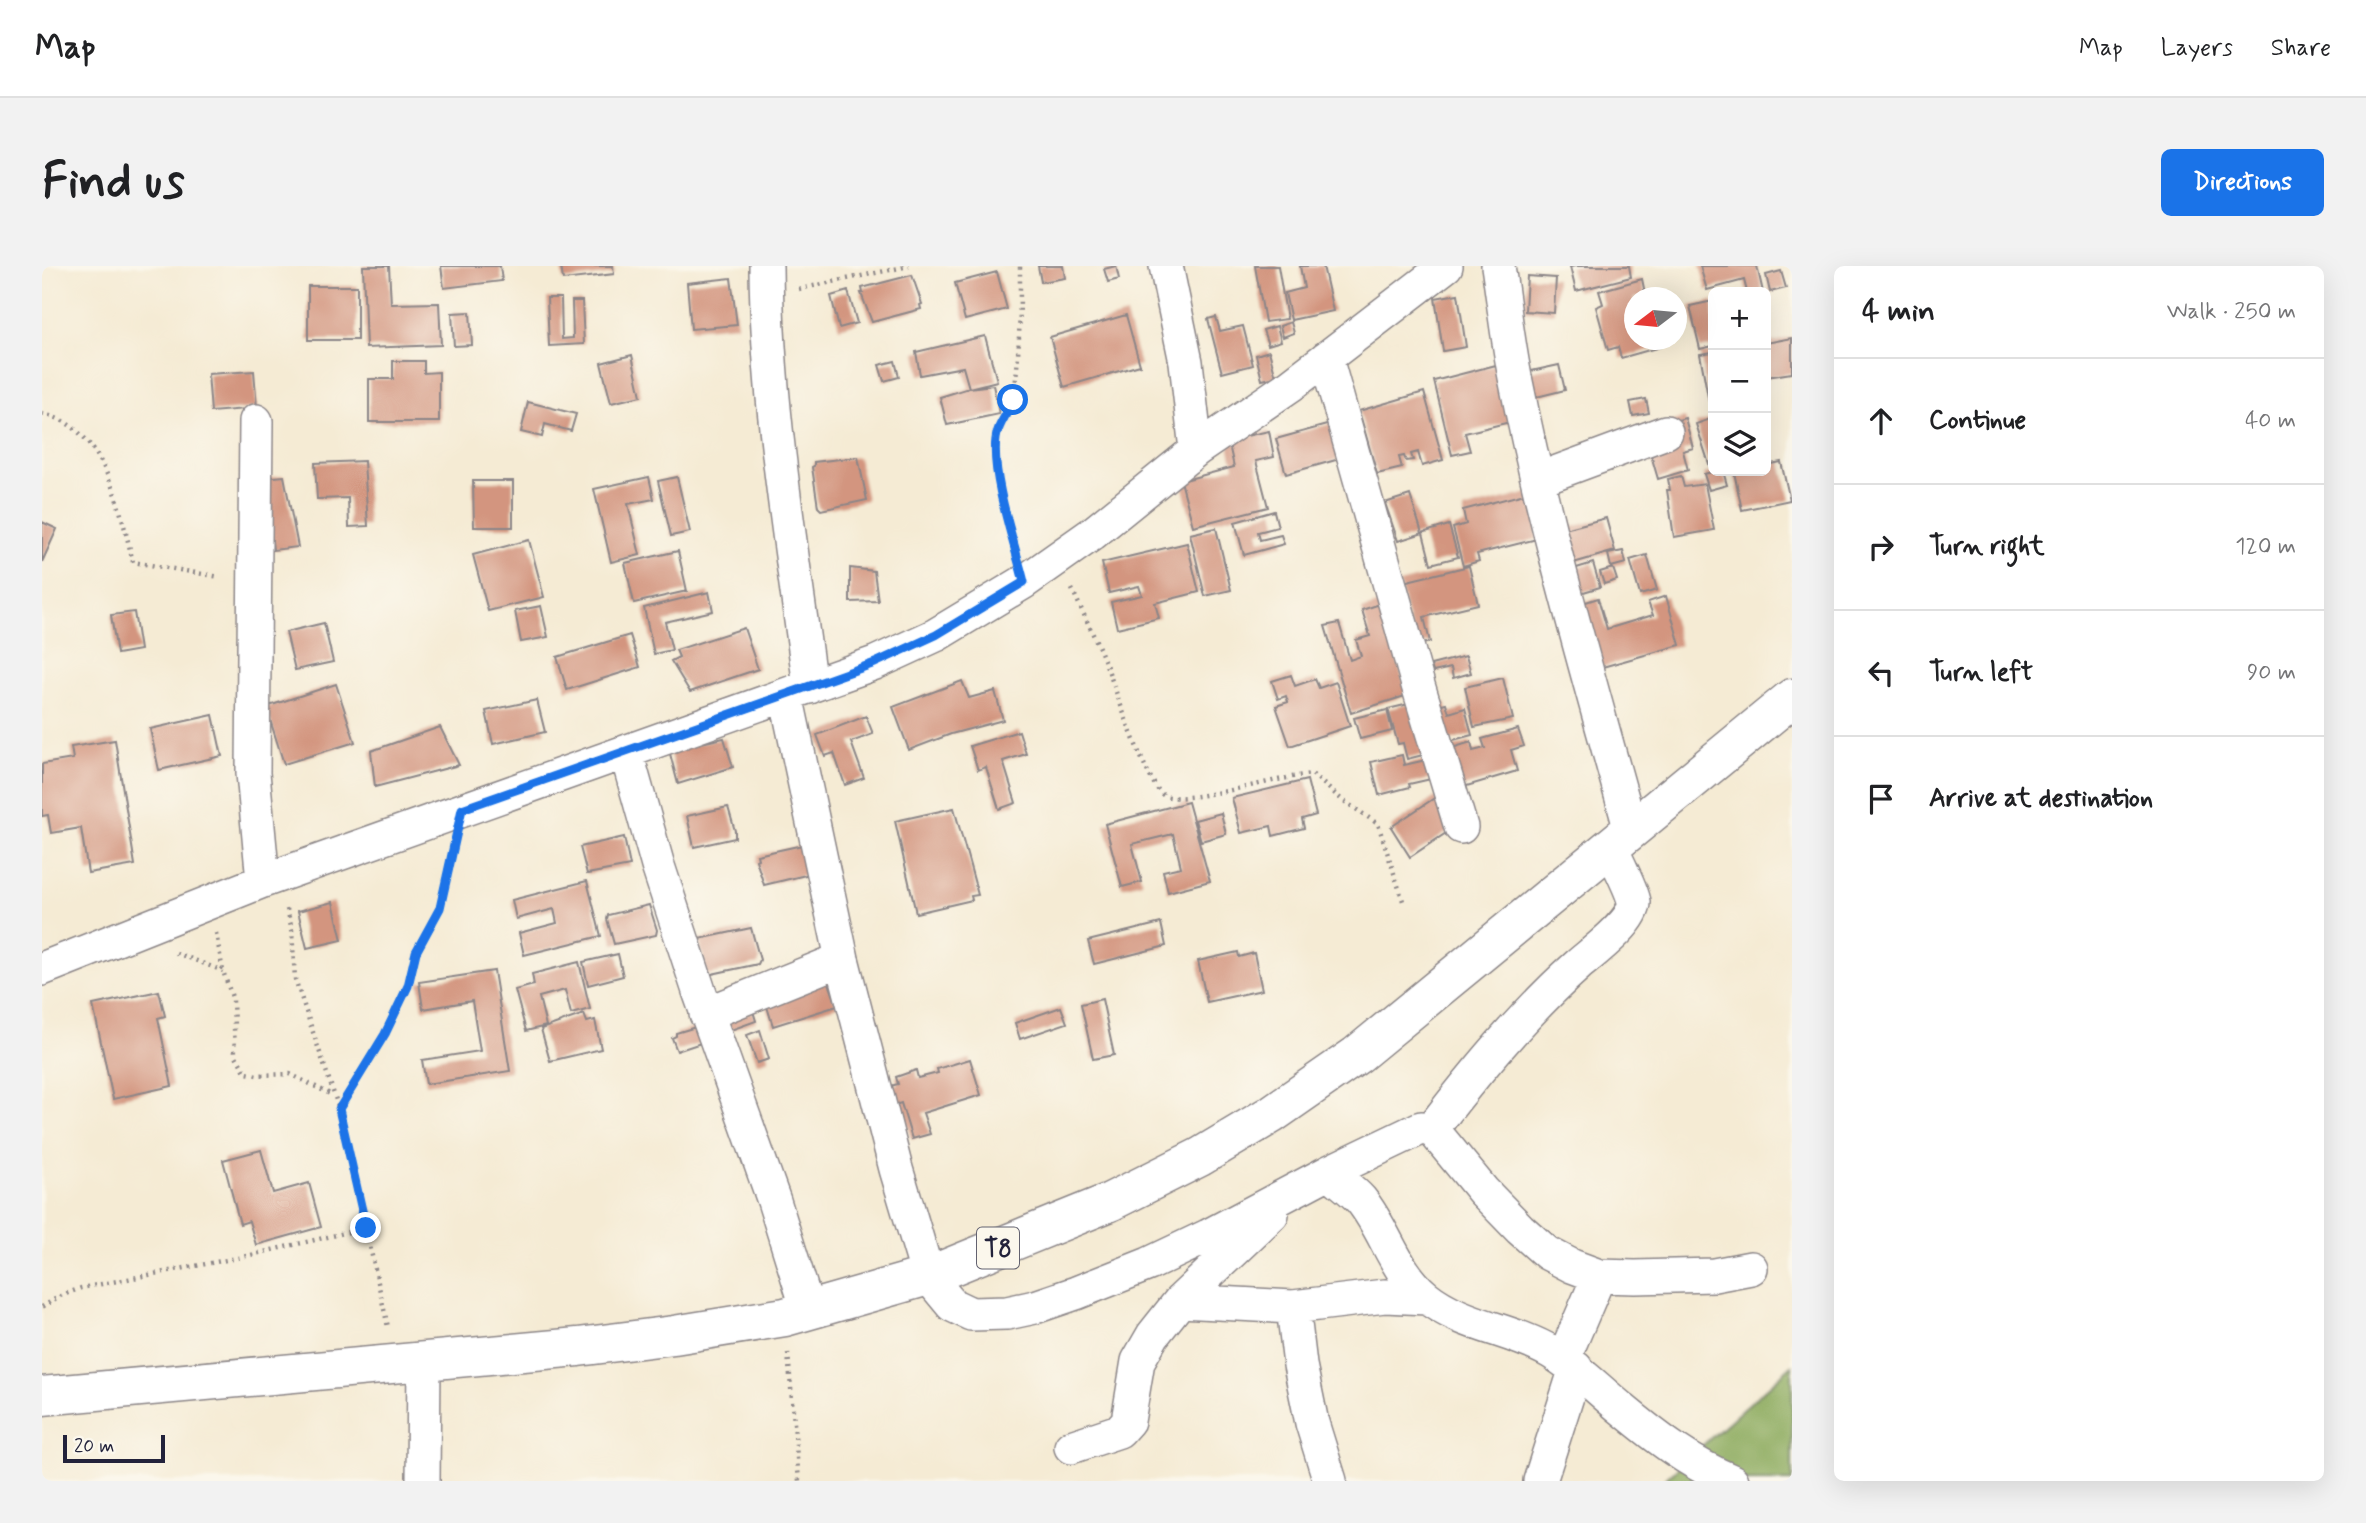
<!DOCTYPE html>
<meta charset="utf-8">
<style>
:root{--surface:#fff;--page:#f2f2f2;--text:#202124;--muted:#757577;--line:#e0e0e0;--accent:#1a73e8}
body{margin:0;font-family:Mynerve,sans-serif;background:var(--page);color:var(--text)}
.controls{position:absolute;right:21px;top:21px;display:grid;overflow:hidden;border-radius:10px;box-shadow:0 7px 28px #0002}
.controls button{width:63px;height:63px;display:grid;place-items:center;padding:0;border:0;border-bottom:2px solid var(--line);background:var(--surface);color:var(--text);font:35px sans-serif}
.compass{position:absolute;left:1582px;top:21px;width:63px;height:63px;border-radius:50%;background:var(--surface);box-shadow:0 7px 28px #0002;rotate:254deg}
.scale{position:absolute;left:21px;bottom:18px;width:102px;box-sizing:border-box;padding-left:7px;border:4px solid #22223b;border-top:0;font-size:19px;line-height:24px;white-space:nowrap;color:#22223b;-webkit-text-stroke:5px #fbf7ec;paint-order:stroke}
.stop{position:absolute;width:21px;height:21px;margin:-16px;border:5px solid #1a73e8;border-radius:50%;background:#fff}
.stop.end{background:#1a73e8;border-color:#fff;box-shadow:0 2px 7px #0008}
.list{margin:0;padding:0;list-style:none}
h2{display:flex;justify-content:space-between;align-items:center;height:91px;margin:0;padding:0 28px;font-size:30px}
h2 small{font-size:23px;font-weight:400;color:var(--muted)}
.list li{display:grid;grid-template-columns:46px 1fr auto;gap:21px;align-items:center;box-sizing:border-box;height:126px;padding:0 28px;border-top:2px solid var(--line)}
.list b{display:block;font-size:26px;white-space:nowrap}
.list em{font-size:23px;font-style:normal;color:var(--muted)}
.icon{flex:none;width:38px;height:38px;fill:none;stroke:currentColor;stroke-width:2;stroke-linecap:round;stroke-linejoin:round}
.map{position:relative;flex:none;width:1750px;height:1215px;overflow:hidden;border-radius:10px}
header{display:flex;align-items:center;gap:42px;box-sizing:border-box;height:98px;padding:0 35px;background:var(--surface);border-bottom:2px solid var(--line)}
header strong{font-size:33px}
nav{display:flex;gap:38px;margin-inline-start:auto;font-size:24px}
.intro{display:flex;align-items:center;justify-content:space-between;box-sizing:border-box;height:168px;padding:0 42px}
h1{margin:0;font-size:49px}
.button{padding:18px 32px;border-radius:10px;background:var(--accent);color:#fff;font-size:24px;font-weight:700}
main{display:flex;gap:42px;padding:0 42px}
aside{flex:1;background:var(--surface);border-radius:10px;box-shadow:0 7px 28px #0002}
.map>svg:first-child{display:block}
.forest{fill:#8dab5f;stroke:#58664d;stroke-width:2}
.building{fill:#d3957f}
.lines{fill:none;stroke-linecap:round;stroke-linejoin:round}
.minor-casing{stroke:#8c8688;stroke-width:36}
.highway-casing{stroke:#8c8688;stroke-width:41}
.path{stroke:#8c8688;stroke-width:4.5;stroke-dasharray:2 5;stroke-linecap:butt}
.minor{stroke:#fff;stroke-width:33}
.highway{stroke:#fff;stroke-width:38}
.route{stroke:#1a73e8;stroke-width:9}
.labels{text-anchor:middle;stroke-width:6;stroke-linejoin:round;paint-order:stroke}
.shield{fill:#fbf7ec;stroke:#636270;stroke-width:2}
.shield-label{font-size:24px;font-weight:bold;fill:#22223b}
</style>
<header>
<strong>Map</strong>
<nav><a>Map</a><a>Layers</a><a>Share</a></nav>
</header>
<div class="intro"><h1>Find us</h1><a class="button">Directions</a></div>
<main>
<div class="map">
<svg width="1750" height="1215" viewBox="0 0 1750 1215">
<rect width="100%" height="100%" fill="#fbf7ec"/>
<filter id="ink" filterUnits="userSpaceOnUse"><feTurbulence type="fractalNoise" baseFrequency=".0143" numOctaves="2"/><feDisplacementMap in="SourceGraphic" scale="14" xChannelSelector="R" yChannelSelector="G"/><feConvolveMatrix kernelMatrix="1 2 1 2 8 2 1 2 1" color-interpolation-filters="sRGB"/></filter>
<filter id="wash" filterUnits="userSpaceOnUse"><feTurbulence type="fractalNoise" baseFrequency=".00686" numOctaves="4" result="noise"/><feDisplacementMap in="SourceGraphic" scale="28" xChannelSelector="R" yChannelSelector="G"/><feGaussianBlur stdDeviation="1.57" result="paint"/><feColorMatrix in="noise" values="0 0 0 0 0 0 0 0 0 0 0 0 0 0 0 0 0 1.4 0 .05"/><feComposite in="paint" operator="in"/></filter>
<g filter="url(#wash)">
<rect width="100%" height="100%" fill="#f5ebd4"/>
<path class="forest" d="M 1750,1099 L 1750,1215 L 1621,1215 Z"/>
<g id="blocks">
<path class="building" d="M 321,0 L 347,0 L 349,38 L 397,37 L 399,79 L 324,82 Z
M 399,0 L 458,0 L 460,15 L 402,22 Z
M 519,0 L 571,0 L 572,8 L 521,14 Z
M 996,0 L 1021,0 L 1023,12 L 999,16 Z
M 1074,0 L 1077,13 L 1066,16 L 1062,3 Z
M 1213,0 L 1236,0 L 1245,53 L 1223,56 Z
M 1258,0 L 1281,0 L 1291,45 L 1249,54 L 1243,27 L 1262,22 Z
M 1533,0 L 1587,0 L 1589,11 L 1534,25 L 1528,1 Z
M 1658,0 L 1715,0 L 1721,26 L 1705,26 L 1702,14 L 1665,24 Z
M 1739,5 L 1744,22 L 1728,26 L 1724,9 Z
M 955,6 L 965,43 L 923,54 L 913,17 Z
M 870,9 L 880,38 L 878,39 L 879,43 L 830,56 L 819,27 L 821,27 L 820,22 Z
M 1485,10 L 1514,12 L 1512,47 L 1483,45 Z
M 689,12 L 695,59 L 649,63 L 645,17 Z
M 1600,13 L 1604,32 L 1592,32 L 1592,74 L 1617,74 L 1618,81 L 1579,92 L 1576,81 L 1566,84 L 1554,41 L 1561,38 L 1557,25 Z
M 266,20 L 315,20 L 315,74 L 266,74 Z
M 806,25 L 815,57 L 797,62 L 789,30 Z
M 1416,28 L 1424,81 L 1401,85 L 1393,32 Z
M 505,32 L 519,32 L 520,73 L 531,72 L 530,35 L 540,35 L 542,78 L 507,80 Z
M 1671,35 L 1671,80 L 1658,83 L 1648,40 Z
M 428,46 L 430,79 L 412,80 L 410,47 Z
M 1084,49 L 1098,99 L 1022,121 L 1008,71 Z
M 1174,51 L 1178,65 L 1201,60 L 1211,99 L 1180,107 L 1166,53 Z
M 1249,56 L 1252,67 L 1241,71 L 1238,60 Z
M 1235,60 L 1239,75 L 1226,79 L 1221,64 Z
M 943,70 L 955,115 L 927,122 L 921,101 L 878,109 L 874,86 Z
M 1750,72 L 1750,107 L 1724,111 L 1724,77 Z
M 1227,85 L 1234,111 L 1220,114 L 1214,89 Z
M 1671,86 L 1671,147 L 1669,147 L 1658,88 Z
M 590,89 L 599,130 L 569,137 L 559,97 Z
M 351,95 L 382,95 L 382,107 L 397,106 L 397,156 L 327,156 L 327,113 L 351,113 Z
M 853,95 L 857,111 L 842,115 L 837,99 Z
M 1454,99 L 1468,156 L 1423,167 L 1428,185 L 1410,189 L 1392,115 Z
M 1517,99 L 1523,124 L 1486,133 L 1480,107 Z
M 212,105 L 215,142 L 169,146 L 166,108 Z
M 951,119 L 957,148 L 905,159 L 898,131 L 927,122 Z
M 1382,126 L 1401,194 L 1380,200 L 1376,186 L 1369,188 L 1371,194 L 1364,195 L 1362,190 L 1357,191 L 1360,202 L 1335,208 L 1317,145 Z
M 1604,133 L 1607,147 L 1591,150 L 1588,136 Z
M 486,136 L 534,148 L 529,165 L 503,158 L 500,171 L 479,166 Z
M 1643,152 L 1651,182 L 1641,185 L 1646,204 L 1616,213 L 1607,182 L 1629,156 Z
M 1671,152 L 1671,200 L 1668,201 L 1654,158 Z
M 1292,157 L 1301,192 L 1244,208 L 1234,173 Z
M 1227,165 L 1232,191 L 1214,195 L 1226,241 L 1151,260 L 1139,215 L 1192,201 L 1186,174 Z
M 816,191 L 825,234 L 779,244 L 776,241 L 770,201 L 772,200 L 772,196 Z
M 322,195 L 326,260 L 307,261 L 306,232 L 275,233 L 273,197 Z
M 1739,196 L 1748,234 L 1700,244 L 1692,206 L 1724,205 L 1724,199 Z
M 1674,205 L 1681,205 L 1685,219 L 1667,224 L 1662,208 Z
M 242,210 L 256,281 L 231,284 L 223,212 Z
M 1639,210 L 1642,221 L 1663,218 L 1672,264 L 1632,271 L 1625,224 L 1628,224 L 1626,213 Z
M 607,211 L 612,233 L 586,238 L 598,289 L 569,296 L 552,223 Z
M 635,211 L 648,266 L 629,270 L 616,215 Z
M 431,215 L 471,215 L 471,261 L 432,261 Z
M 1494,225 L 1495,273 L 1435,288 L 1437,295 L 1421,300 L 1411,262 L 1424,258 L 1421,244 Z
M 1368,229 L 1380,267 L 1407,259 L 1416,291 L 1389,298 L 1381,267 L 1356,275 L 1343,237 Z
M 1232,245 L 1236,261 L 1216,266 L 1218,274 L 1239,269 L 1242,278 L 1202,289 L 1193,256 Z
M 1564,252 L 1573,285 L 1528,298 L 1519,264 Z
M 0,256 L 15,263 L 0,296 Z
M 1174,262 L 1189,324 L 1163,330 L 1148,268 Z
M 487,274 L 502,331 L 446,345 L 431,289 Z
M 1145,277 L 1157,326 L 1113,337 L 1117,352 L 1075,362 L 1069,336 L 1100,329 L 1097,320 L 1067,327 L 1060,297 Z
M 636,285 L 645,325 L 592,337 L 583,297 Z
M 1581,285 L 1584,297 L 1569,301 L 1566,288 Z
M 1605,289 L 1615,324 L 1598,329 L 1588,294 Z
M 1551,297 L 1558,321 L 1535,328 L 1528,304 Z
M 1427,300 L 1436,338 L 1382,351 L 1388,376 L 1373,380 L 1357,317 Z
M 808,302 L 832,305 L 836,335 L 808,336 Z
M 1571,302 L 1575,314 L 1562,318 L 1558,306 Z
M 667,326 L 671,345 L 623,356 L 630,384 L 612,388 L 602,342 Z
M 1624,330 L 1638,379 L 1557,402 L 1538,338 L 1556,332 L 1565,363 L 1611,349 L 1606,336 Z
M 1338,338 L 1366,429 L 1309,447 L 1283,360 L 1297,357 L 1308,394 L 1319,390 L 1314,374 L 1328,370 L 1320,344 Z
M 499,340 L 506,371 L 479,376 L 473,345 Z
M 92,346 L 98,384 L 75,388 L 69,349 Z
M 282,357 L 291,396 L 253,404 L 244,366 Z
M 702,362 L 716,403 L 648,426 L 629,395 L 637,391 L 634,384 Z
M 588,369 L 598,401 L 525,424 L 515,391 Z
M 1424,390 L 1429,407 L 1411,412 L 1409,402 L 1391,406 L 1389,399 Z
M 1249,409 L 1253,420 L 1273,413 L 1277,422 L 1294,416 L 1308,460 L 1248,480 L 1234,440 L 1246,436 L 1244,430 L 1236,433 L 1230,415 Z
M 1461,412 L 1471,453 L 1432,461 L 1423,421 Z
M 920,415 L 927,432 L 953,425 L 961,454 L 909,468 L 867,484 L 851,441 Z
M 294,418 L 313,476 L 242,498 L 224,441 Z
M 495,434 L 503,466 L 451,478 L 444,445 Z
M 1371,437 L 1385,488 L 1365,493 L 1361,477 L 1356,478 L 1346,443 Z
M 1404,437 L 1407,447 L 1423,442 L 1430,469 L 1400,477 L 1391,440 Z
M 1345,444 L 1350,465 L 1318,473 L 1312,452 Z
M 171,449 L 180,490 L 117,504 L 108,463 Z
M 824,450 L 831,468 L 809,476 L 822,512 L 803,519 L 792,487 L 783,490 L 775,469 Z
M 398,461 L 417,499 L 333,521 L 329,485 Z
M 1476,463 L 1482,480 L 1469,484 L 1475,505 L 1418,522 L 1407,483 L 1429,476 L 1431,485 L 1443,482 L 1440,473 Z
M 977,465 L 984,488 L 961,495 L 974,537 L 957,543 L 944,501 L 936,504 L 928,480 Z
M 682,472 L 691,501 L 636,518 L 627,484 Z
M 73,474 L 93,599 L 46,607 L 39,562 L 9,567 L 6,549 L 0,550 L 0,498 L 31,493 L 29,481 Z
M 1360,489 L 1362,499 L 1384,494 L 1389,513 L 1367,518 L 1368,521 L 1337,529 L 1329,496 Z
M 1265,514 L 1274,549 L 1260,553 L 1262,562 L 1231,570 L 1229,560 L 1199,567 L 1190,532 Z
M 1394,531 L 1413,561 L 1368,591 L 1349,561 Z
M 1146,536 L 1168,615 L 1126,626 L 1121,605 L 1139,601 L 1131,568 L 1090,578 L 1100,616 L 1080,621 L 1063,558 Z
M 686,541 L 693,565 L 693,572 L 652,581 L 645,550 Z
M 912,542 L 936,629 L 929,630 L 930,634 L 874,647 L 853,555 Z
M 1179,547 L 1184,568 L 1159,575 L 1153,554 Z
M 582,571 L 588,600 L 545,608 L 538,581 Z
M 765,578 L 772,607 L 722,619 L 714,594 L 716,593 L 715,589 Z
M 545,615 L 559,670 L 482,689 L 477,667 L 515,657 L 512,643 L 474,653 L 470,634 Z
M 291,636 L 300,674 L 265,682 L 256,645 Z
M 607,639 L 615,664 L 614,669 L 572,678 L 565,653 L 566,649 Z
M 1119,657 L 1124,680 L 1052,698 L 1046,675 Z
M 709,662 L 718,694 L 716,698 L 665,709 L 657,673 Z
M 1196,686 L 1197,691 L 1212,687 L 1220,724 L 1165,736 L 1156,695 Z
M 576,688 L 581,710 L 546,719 L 541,696 Z
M 537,696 L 548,743 L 529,748 L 523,724 L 497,731 L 504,760 L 484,765 L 473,724 L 492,719 L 490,708 Z
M 452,705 L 468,805 L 384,818 L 380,794 L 438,785 L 430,735 L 381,743 L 377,716 Z
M 786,714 L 795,740 L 731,760 L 723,734 Z
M 117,725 L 123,750 L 116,752 L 130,820 L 71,833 L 51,739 Z
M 1060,733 L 1072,789 L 1051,793 L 1039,738 Z
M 1019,741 L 1025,757 L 978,773 L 973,757 Z
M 711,745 L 714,755 L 675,769 L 670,757 Z
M 542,748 L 545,756 L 553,754 L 559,783 L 508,795 L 499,763 Z
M 654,761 L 665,775 L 635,785 L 630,772 L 634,770 L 634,767 Z
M 718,764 L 727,793 L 715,797 L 705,769 Z
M 928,793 L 939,829 L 881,847 L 888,868 L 870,873 L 859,837 L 847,841 L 841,822 L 856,818 L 854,811 L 874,804 L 876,812 L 896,807 L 895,803 Z
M 219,884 L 231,927 L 267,917 L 279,961 L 214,979 L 207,955 L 198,958 L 181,894 Z"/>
</g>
</g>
<g filter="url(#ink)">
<use href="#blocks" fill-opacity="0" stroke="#8c8688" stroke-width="2"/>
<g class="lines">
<defs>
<path id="minor" d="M 724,0 C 725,141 750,282 768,421
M 1124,0 L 1144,96 L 1154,184
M 1456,0 C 1462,38 1466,78 1474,116 C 1504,267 1548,416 1589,565
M 1284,92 L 1376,419 L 1419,561
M 214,155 L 211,507 L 221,615
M 1497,213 L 1624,166
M 744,429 L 800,693 L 854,903 L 886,1010 L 910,1039 L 929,1048 L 965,1047 L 993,1041 L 1034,1027 L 1107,998 L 1166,970 L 1287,906 L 1379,862 L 1390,863 L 1441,925 L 1478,963 L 1505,987 L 1530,1000 L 1557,1010 L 1593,1011 L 1672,1009 L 1709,1002
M 584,486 L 616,600 L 657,725 L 732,935 L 766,1044
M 0,703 L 221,615 L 833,397 L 894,369 L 982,316 L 1050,268 L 1154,184 L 1249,119 L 1404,0
M 664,748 L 800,693
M 1390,863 C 1434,805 1482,747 1536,699 C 1550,687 1593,655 1592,636 C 1591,626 1574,593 1569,582
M 1287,906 C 1297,915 1310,924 1319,934 C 1344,965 1352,1004 1383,1030 C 1420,1060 1470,1063 1509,1086 C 1538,1104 1554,1122 1580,1143 C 1615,1172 1647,1197 1690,1215
M 1138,1035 L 1251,1041 L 1343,1030 L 1385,1032
M 1251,1041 L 1258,1099 L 1270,1157 L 1288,1215
M 1521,1094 L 1557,1010
M 1029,1181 L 1077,1165 L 1086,1155 L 1096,1095 L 1111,1069 L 1138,1035 L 1230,948
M 381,1215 L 382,1094
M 1498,1215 L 1534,1102"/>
<path id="highway" d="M 0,1130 L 536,1081 L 632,1069 L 743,1051 L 886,1010 L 1068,936 L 1158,891 L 1230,848 L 1315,789 L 1750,432"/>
</defs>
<use href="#minor" class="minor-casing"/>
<use href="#highway" class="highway-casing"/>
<path class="path" d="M 757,23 L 867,0
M 0,148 C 63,159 78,244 91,296 L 178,311
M 974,283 C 966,252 949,203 954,172 C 956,157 968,149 971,134 C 978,91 978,44 978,0
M 1030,323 C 1041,347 1053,371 1063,396 C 1072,418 1106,524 1123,530 C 1149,538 1236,511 1270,508 L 1299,533 L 1336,558 L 1362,638
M 245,643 L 250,664 L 253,713 L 297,843 L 346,1061
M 174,667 L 181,705 L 191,734 L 193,788 L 204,807 L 215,809 L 248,808 L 290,829
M 134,687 L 181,705
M 297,843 L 343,768 L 366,720 L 375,686 L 398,642 L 411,582
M 0,1041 L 18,1030 L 39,1022 L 200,991 L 324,962
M 746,1087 L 757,1215"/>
<use href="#minor" class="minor"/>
<use href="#highway" class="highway"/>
</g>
</g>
<g class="lines" filter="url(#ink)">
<path class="route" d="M 324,962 L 297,843 L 343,768 L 366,720 L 374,686 L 398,642 L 420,543 L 833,397 L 894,369 L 982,316 C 973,279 949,210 954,173 C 955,159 966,148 971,134"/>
</g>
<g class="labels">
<rect class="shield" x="935" y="961.5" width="42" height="41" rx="5"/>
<g class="shield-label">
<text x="956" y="990">T8</text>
</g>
</g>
</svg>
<div class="controls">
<button>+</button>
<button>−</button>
<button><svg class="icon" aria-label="layers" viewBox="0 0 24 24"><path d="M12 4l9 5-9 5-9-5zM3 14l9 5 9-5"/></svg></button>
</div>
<svg class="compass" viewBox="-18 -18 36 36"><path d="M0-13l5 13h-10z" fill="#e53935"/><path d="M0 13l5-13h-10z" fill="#757577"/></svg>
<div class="scale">20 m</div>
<div class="stop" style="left:971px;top:134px"></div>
<div class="stop end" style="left:324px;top:962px"></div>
</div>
<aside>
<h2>4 min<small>Walk · 250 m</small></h2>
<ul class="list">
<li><svg class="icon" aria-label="ahead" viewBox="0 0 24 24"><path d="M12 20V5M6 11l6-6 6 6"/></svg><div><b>Continue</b></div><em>40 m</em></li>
<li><svg class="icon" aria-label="right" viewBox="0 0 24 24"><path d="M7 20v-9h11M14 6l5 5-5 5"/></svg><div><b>Turn right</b></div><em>120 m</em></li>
<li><svg class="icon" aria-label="left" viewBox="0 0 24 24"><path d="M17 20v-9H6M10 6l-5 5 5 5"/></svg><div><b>Turn left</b></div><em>90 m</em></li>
<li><svg class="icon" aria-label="arrive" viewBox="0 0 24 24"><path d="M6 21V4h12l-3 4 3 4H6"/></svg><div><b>Arrive at destination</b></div></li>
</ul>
</aside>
</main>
